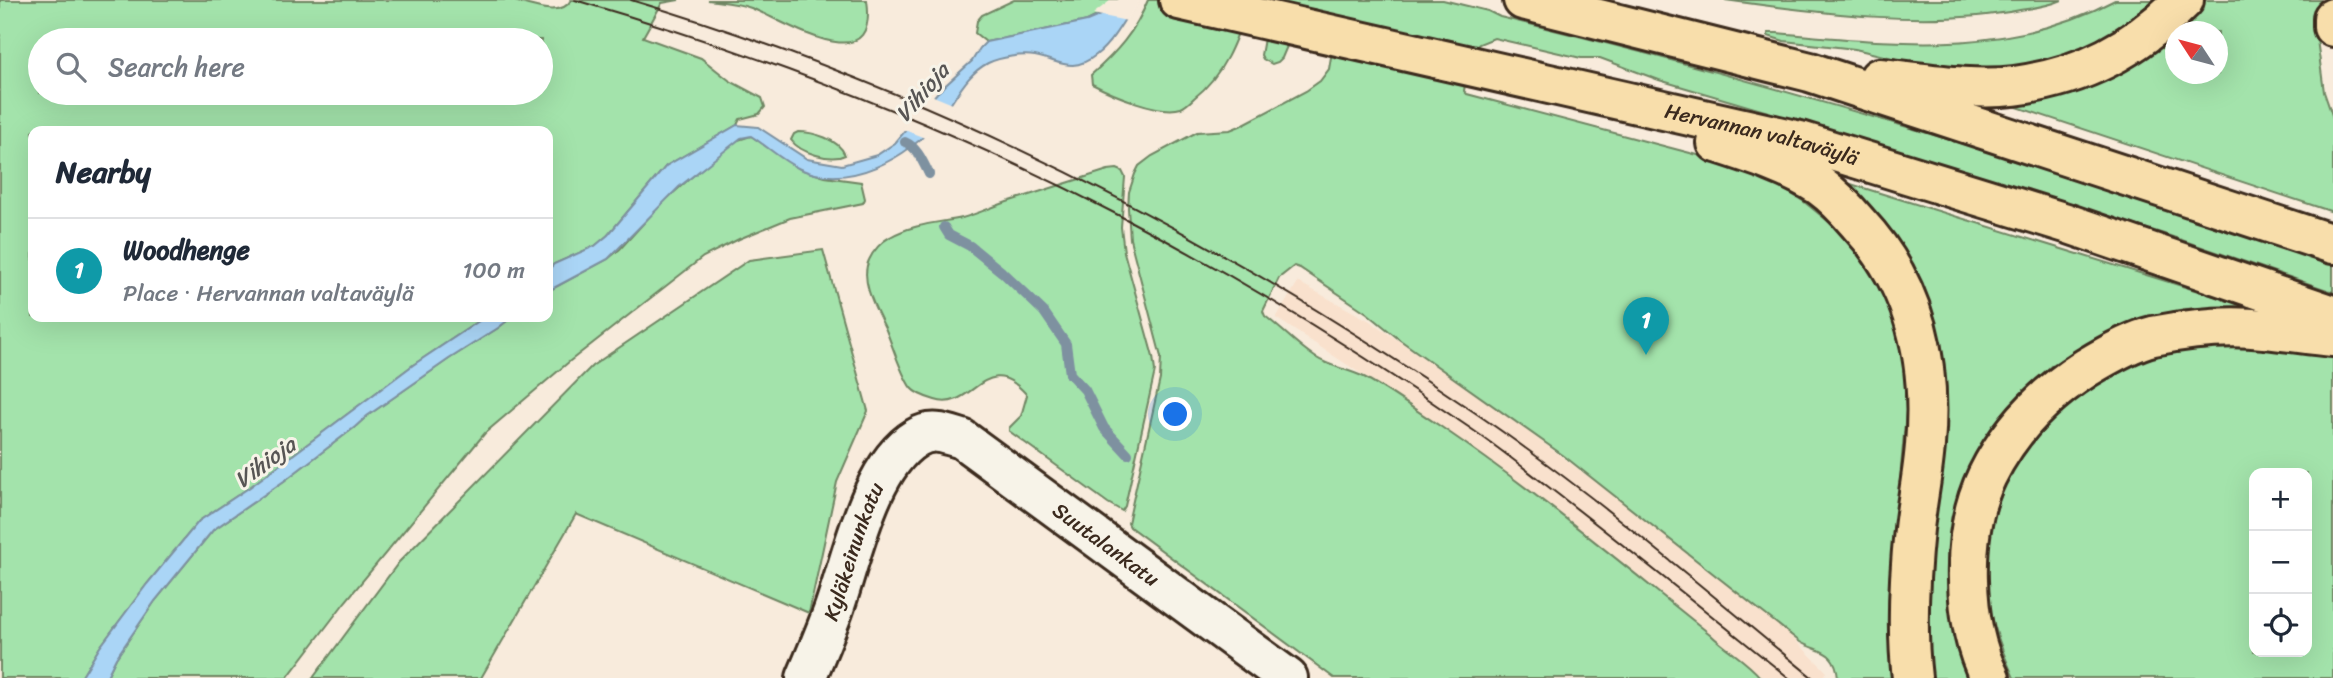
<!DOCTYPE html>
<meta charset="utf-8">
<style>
:root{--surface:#fff;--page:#f2f2f3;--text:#1f2937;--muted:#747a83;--line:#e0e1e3;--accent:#b45309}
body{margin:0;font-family:Sriracha,sans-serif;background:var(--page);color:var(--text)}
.controls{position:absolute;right:21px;bottom:21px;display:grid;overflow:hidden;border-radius:14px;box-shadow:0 7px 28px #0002}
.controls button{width:63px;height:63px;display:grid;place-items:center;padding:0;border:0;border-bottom:2px solid var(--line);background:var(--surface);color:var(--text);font:35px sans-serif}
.compass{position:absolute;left:2165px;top:21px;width:63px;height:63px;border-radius:50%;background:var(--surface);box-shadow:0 7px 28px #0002;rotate:306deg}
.you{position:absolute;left:1176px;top:415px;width:24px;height:24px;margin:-18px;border:5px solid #fff;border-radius:50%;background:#1a73e8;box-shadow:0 0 0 10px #1a73e833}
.badge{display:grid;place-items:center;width:46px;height:46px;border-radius:50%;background:var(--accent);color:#fff;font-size:23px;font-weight:700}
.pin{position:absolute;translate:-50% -58px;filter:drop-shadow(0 2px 4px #0008)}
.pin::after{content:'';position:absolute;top:37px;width:24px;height:21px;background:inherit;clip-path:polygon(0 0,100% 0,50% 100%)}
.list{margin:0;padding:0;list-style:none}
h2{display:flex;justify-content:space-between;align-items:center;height:91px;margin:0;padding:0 28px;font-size:30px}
h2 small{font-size:23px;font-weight:400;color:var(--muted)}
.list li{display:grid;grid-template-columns:46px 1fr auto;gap:21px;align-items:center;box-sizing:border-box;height:105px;padding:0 28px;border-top:2px solid var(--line)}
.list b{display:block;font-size:26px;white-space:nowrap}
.list p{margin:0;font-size:23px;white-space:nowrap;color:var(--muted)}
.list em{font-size:23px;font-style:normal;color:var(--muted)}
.icon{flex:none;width:38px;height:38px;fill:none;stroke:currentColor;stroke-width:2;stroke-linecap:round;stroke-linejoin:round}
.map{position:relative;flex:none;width:2333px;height:678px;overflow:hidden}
.search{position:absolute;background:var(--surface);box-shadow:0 7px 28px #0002;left:28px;top:28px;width:525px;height:77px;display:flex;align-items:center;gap:18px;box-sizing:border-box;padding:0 24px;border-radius:38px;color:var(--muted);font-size:26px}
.panel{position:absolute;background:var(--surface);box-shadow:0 7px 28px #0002;left:28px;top:126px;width:525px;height:196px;border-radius:14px}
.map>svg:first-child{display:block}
.built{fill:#f9e1cd}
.green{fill:#a3e3ab;stroke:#6f8664;stroke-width:2;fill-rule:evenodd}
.water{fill:#aad5f6;stroke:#7e91a0;stroke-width:2}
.pier{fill:#f8ebdc}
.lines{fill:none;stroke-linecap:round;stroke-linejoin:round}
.stream{stroke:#7e91a0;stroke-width:10}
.minor-casing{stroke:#3b2a1e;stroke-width:44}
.highway-casing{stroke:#3b2a1e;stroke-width:44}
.minor{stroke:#f7f3e8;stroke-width:38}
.highway{stroke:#f8deab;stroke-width:38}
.tram{stroke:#3b2a1e;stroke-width:2}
.labels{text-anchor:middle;stroke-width:6;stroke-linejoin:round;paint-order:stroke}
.street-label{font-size:21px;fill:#3b2a1e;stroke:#f7f3e8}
.water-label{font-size:23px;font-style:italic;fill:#575554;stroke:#f7f3e8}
</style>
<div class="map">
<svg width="2333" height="678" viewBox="0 0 2333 678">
<rect width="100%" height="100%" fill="#f8ebdc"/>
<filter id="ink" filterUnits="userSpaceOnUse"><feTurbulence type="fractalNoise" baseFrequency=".0143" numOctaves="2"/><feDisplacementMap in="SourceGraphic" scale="14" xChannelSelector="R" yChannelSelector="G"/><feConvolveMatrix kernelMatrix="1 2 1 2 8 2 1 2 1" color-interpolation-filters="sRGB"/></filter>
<g filter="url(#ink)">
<path class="built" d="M 1298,282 L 1370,321 L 1492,405 L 1646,519 L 1784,629 L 1827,672 L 1823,678 L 1764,678 L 1562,516 L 1401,400 L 1276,318 Z"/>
<path class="green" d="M 0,0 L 511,0 C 527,4 561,19 571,0 L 679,0 L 662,3 L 643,37 L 701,58 L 730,81 L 762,98 L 765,107 L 759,114 L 740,119 L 737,125 L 666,166 L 608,235 L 595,246 L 554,264 L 548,270 L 548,131 L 33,131 L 33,317 L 485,317 L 413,365 L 250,487 L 199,521 L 147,584 L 100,647 L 81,678 L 0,678 ZM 40,40 L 541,40 L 541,93 L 40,93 Z
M 708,0 L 867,0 C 879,84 783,20 751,8 C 738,3 722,2 708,0 Z
M 1014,0 L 1116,0 L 1099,15 L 1087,21 L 986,42 L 975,33 L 977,21 L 982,15 Z
M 1148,0 L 1250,0 C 1237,37 1226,73 1194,98 C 1190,102 1186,106 1181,108 C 1160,115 1111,94 1092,84 L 1091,75 C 1117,52 1135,32 1148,0 Z
M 1271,0 L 1443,0 L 1488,11 L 1500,17 C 1782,84 2059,170 2333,265 L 2333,292 L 2164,234 L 1813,125 L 1659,80 L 1600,58 L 1581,58 L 1494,38 L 1479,44 L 1470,53 L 1464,91 L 1467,94 L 1709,158 L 1768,180 L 1803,201 L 1834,226 L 1859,256 L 1883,294 L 1894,318 L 1904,367 L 1906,411 L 1891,582 L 1892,678 L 1838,678 C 1836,649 1819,653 1800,642 L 1564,456 L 1400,340 L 1367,313 L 1300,268 L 1294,266 L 1279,278 L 1263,311 L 1265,316 C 1282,329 1297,345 1315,357 C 1330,367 1348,369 1364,377 C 1390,391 1415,410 1440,426 C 1534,490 1621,563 1710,634 C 1726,650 1746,660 1761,678 L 1334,678 L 1130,527 L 1128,523 L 1160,379 L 1161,357 L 1130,239 L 1128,208 L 1129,192 L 1135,174 L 1139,166 L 1152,156 L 1197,132 L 1230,130 L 1240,126 L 1306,91 L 1320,81 L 1329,69 L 1333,45 L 1325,15 L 1316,9 L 1306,10 L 1298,20 L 1282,58 L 1278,62 L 1272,64 L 1263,59 L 1261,55 Z
M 1725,0 L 2062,0 C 2049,6 2034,8 2020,10 C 1928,28 1818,13 1725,0 Z
M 2115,0 L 2155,0 L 2101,40 L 2045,64 L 1974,71 L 1909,62 L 1855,49 L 1784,41 L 1768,36 L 1768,33 L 1777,33 C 1895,43 2006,58 2115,0 Z
M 2199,0 L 2320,0 L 2316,32 L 2324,92 L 2333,118 L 2333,212 L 1993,99 ZM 2176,32 L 2218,32 L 2218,74 L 2176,74 Z
M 798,132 C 813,132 839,139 845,155 C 831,162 800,153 791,140 L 794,134 Z
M 751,136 L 800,169 L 825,177 L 861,182 L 865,199 L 863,203 L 790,218 L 739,239 L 703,257 L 570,361 L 485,433 L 345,602 L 287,678 L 106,678 L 116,658 L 155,601 L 213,530 L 284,481 L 355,427 L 367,416 L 449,359 L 498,328 L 512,317 L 548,317 L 548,291 L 608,259 L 620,249 L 661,204 L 688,180 L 735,141 Z
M 1117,169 L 1122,171 L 1125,177 L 1121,227 L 1124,252 L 1153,357 L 1155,371 L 1125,506 L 1122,511 L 1108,503 L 1009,431 L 1009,428 L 1021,416 L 1027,395 C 985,347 973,413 935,400 C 928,398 916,394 911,388 C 901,374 893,347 886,330 C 877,311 859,281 869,260 C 873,251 882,241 890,237 C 913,224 937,223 962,218 C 977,214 992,207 1007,202 C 1041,191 1074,181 1108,170 Z
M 1841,181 L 2250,307 L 2184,309 L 2142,319 L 2094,341 L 2052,365 L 2011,404 L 1979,451 L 1957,499 L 1947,560 L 1953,623 L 1970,678 L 1926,678 L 1927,299 C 1914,267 1899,236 1874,210 C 1864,199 1852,190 1841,181 Z
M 823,250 L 868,411 L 837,482 L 809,613 L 576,514 L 481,678 L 313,678 L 399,562 L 592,366 L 749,260 Z
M 2199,344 L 2284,346 L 2333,355 L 2333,678 L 2014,678 C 2001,649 1989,617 1987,585 C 1984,521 2012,444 2063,403 C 2089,381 2120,365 2151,353 C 2166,347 2183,346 2199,344 ZM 2254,473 L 2307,473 L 2307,652 L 2254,652 Z"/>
<path class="water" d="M 1137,0 C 1125,18 1113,42 1096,55 C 1072,74 1060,61 1035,56 C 1021,54 1001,57 988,63 C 965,75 956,99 940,119 C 908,158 849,191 800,169 C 782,161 767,146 751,136 L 741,138 L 679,187 L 608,259 L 548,291 L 548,270 L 554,264 L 595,246 L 608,235 L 666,166 L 737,125 L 758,127 L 807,159 L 842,165 L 877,155 L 895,143 L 937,93 L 972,61 L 980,48 L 986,42 L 1087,21 Z
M 485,317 L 512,317 L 498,328 L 449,359 L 367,416 L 355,427 L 284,481 L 213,530 L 155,601 L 116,658 L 106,678 L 81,678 L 100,647 L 147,584 L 199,521 L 250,487 L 413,365 Z"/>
<path class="pier" d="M 1111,0 L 1140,0 L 1127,21 L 1093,14 Z
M 931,95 L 955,105 L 941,123 L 925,138 L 902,129 Z"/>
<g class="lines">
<path class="stream" d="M 905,142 C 917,147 923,162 929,174
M 944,227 L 949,235 L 970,246 L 1002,272 L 1044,312 L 1066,344 L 1070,374 L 1085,390 L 1104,428 L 1128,454"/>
<defs>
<g id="minor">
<path id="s1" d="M 806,678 C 815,657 824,635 832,614 C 851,563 868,467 916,438 C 932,428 946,434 962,439 L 1288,678"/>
</g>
<g id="highway">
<path id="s2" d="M 1179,0 L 1800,141 L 2066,223 L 2333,315"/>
<path d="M 1523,0 L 1810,72 L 2333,244"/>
<path d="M 2333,18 L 2333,27"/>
<path d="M 1879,78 C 1921,82 1972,91 2014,86 C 2083,77 2135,49 2184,0"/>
<path d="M 1717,143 C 1751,154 1789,166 1820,186 C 1834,196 1847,210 1858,223 C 1916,285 1932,362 1925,445 C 1923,473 1917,501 1914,529 C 1909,578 1906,629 1912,678"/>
<path d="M 1990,678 C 1962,624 1960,531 1987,476 C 2009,431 2044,395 2086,368 C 2104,357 2132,341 2153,336 C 2188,329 2229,325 2264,329 C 2287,331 2310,335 2333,337"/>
</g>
</defs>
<use href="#minor" class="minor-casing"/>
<use href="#highway" class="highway-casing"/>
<use href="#minor" class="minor"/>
<use href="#highway" class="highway"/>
<path class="tram" d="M 575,0 C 764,55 950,127 1124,218 C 1243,280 1357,350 1467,426 C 1494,444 1520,465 1546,485 C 1628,548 1708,613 1789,678
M 631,0 C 934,90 1217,236 1477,414 C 1594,494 1703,588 1813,678"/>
</g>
</g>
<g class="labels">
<g class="street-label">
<text dy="7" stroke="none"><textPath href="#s2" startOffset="598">Hervannan valtaväylä</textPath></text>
<text dy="7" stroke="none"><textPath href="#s1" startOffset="494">Suutalankatu</textPath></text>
<text dy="7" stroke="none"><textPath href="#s1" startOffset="135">Kyläkeinunkatu</textPath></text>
</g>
<g class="water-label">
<text transform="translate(922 92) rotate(-49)" y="8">Vihioja</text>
<text transform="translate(265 462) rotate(-36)" y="8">Vihioja</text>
</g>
</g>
</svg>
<div class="controls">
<button>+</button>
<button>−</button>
<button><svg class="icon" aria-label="locate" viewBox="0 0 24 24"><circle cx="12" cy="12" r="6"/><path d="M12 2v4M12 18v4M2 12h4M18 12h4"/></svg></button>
</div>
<svg class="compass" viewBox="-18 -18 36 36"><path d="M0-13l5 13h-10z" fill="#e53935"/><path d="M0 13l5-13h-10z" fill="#747a83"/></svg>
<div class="you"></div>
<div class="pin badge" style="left:1646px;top:355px;background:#0f9aa8">1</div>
<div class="search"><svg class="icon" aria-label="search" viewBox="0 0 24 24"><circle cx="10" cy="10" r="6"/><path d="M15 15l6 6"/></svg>Search here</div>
<section class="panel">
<h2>Nearby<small></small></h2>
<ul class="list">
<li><span class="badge" style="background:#0f9aa8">1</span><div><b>Woodhenge</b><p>Place · Hervannan valtaväylä</p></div><em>100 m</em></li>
</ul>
</section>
</div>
